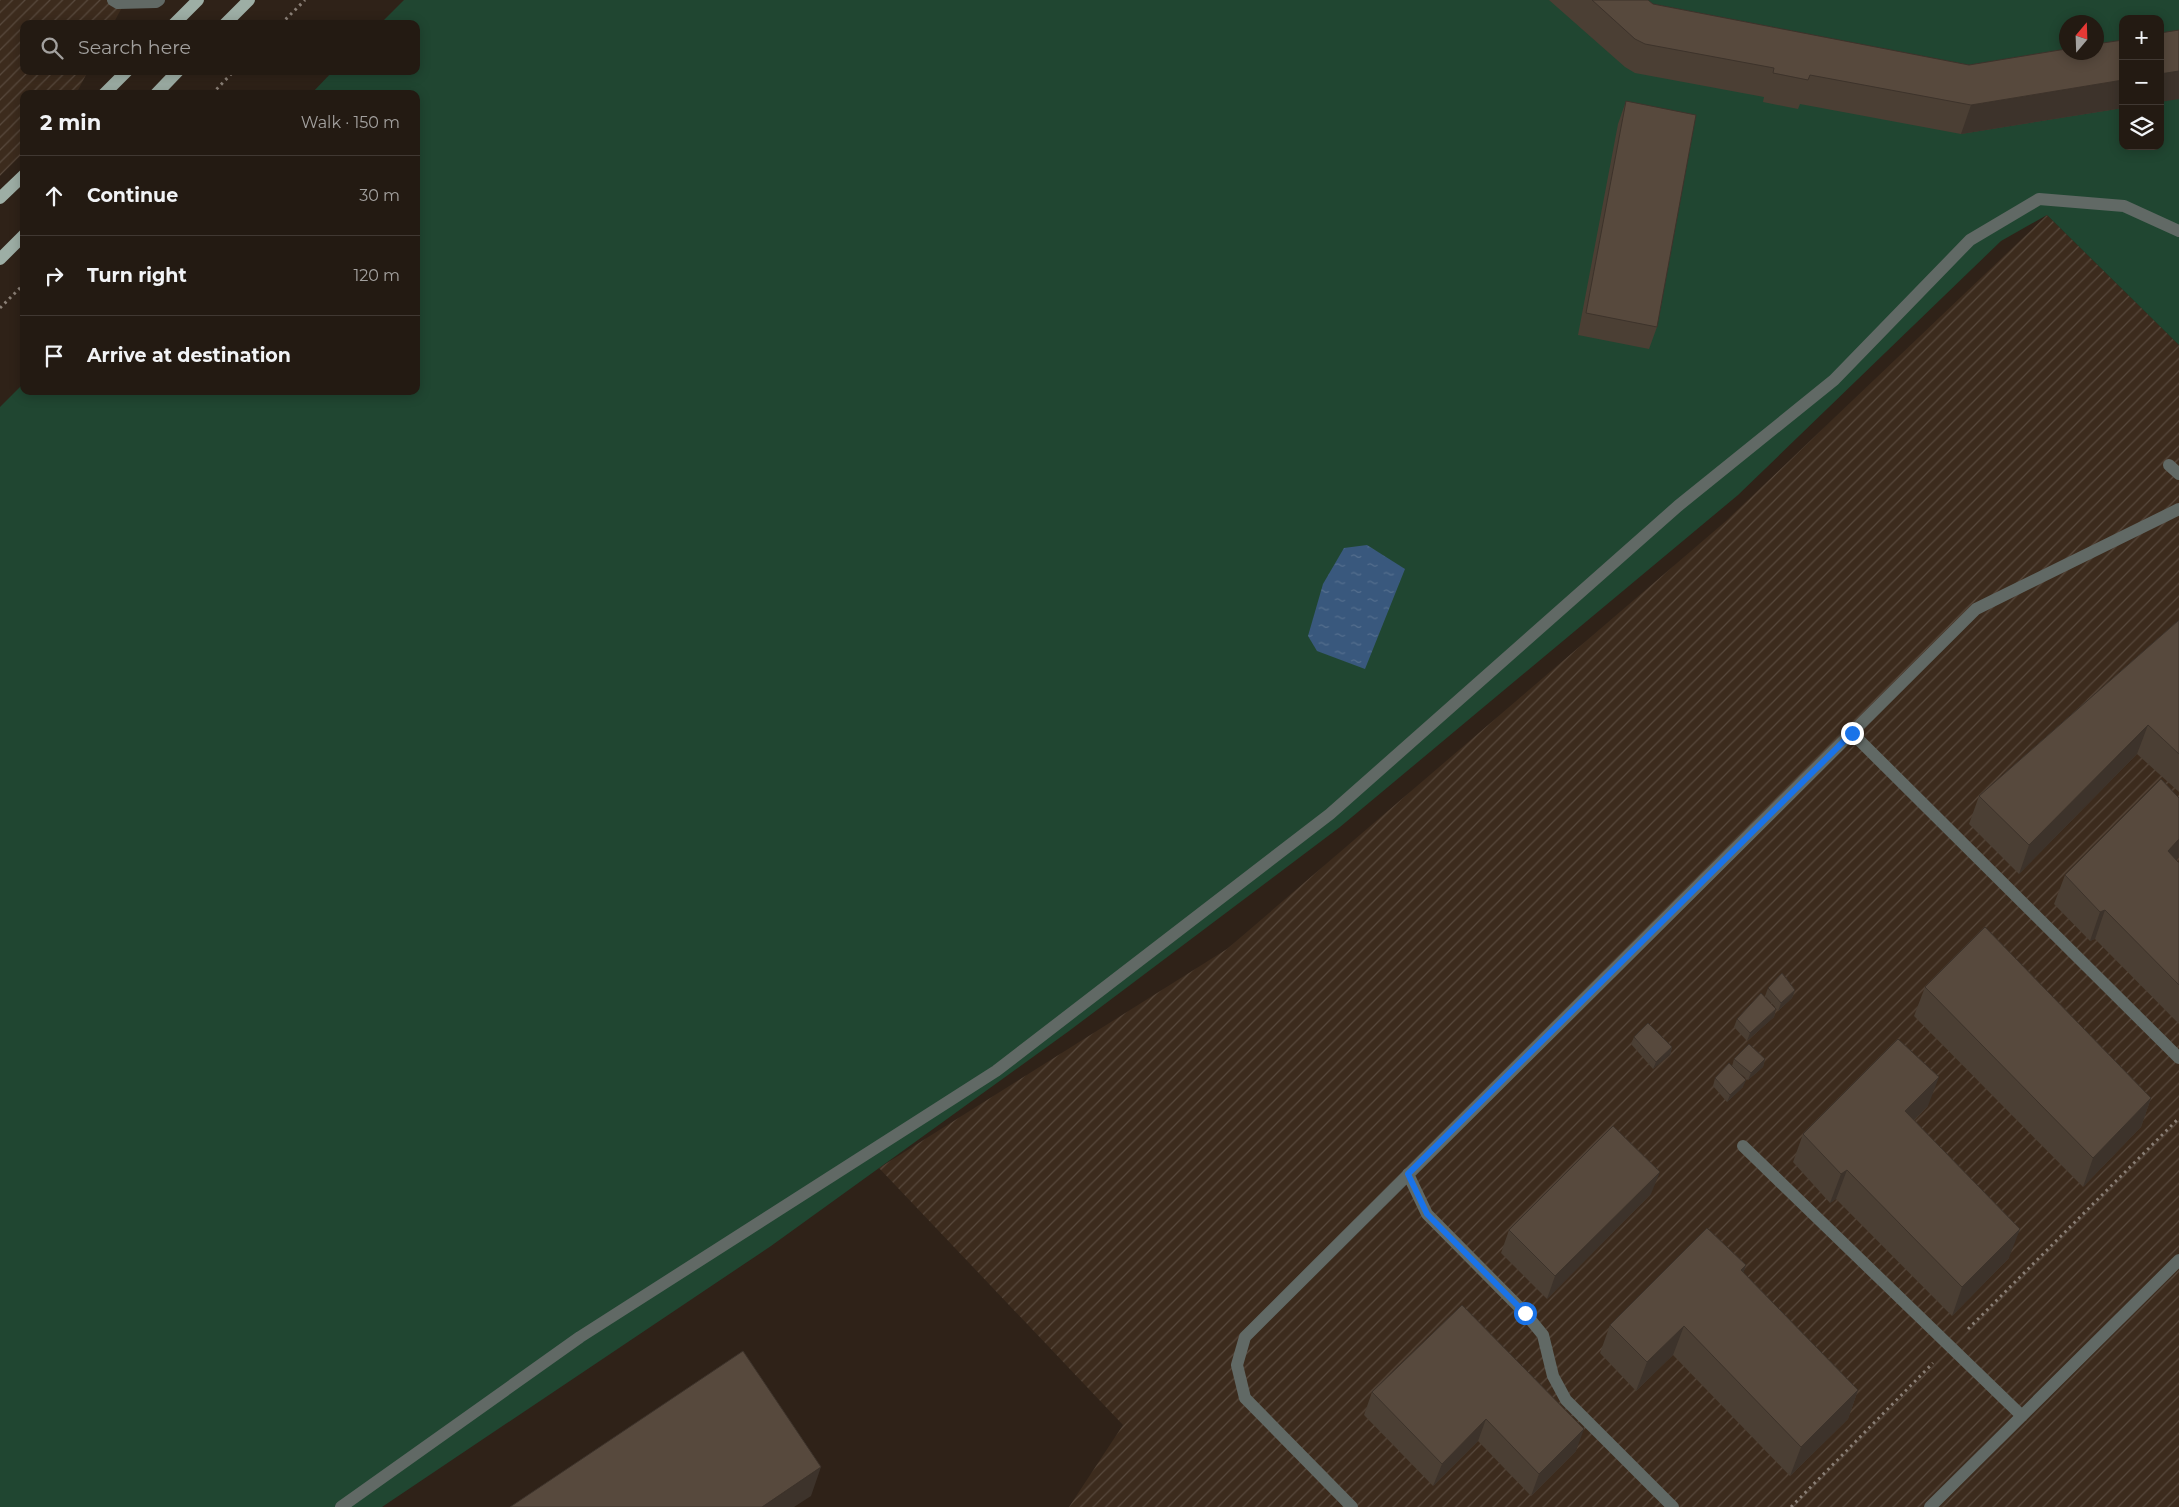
<!DOCTYPE html>
<meta charset="utf-8">
<style>
:root{--surface:#231a12;--page:#2f2720;--text:#f1f3f6;--muted:#a3a19f;--line:#403832}
body{margin:0;font-family:Montserrat,sans-serif;background:var(--page);color:var(--text)}
.controls{position:absolute;right:15px;top:15px;display:grid;overflow:hidden;border-radius:10px;box-shadow:0 2px 12px #0003}
.controls button{width:45px;height:45px;display:grid;place-items:center;padding:0;border:0;border-bottom:1px solid var(--line);background:var(--surface);color:var(--text);font:25px sans-serif}
.compass{position:absolute;left:2059px;top:15px;width:45px;height:45px;border-radius:50%;background:var(--surface);box-shadow:0 2px 12px #0003;rotate:19deg}
.stop{position:absolute;width:15px;height:15px;margin:-11px;border:4px solid #1a73e8;border-radius:50%;background:#fff}
.stop.end{background:#1a73e8;border-color:#fff;box-shadow:0 1px 5px #0008}
.list{margin:0;padding:0;list-style:none}
h2{display:flex;justify-content:space-between;align-items:center;height:65px;margin:0;padding:0 20px;font-size:21px}
h2 small{font-size:16px;font-weight:400;color:var(--muted)}
.list li{display:grid;grid-template-columns:32px 1fr auto;gap:15px;align-items:center;box-sizing:border-box;height:80px;padding:0 20px;border-top:1px solid var(--line)}
.list b{display:block;font-size:19px;white-space:nowrap}
.list em{font-size:16px;font-style:normal;color:var(--muted)}
.icon{flex:none;width:28px;height:28px;fill:none;stroke:currentColor;stroke-width:2;stroke-linecap:round;stroke-linejoin:round}
.map{position:relative;flex:none;width:2179px;height:1507px;overflow:hidden}
.search{position:absolute;background:var(--surface);box-shadow:0 2px 12px #0003;left:20px;top:20px;width:400px;height:55px;display:flex;align-items:center;gap:12px;box-sizing:border-box;padding:0 18px;border-radius:10px;color:var(--muted);font-size:19px}
.panel{position:absolute;background:var(--surface);box-shadow:0 2px 12px #0003;left:20px;top:90px;width:400px;height:305px;border-radius:10px}
.map>svg:first-child{display:block}
.industrial{fill:url(#industrial-furrows)}
.green{fill:#204631;fill-rule:evenodd}
.water{fill:url(#water-ripples)}
.lines{fill:none;stroke-linecap:round;stroke-linejoin:round}
.path{stroke:#8a7f76;stroke-width:3;stroke-dasharray:2.5 4;stroke-linecap:butt}
.minor{stroke:#616965;stroke-width:12}
.major{stroke:#9daea5;stroke-width:12}
.wall{fill:#4b3f34}
.shaded-wall{fill:#3d332b}
.building{fill:#57493d;stroke:#3d332b}
.route{stroke:#1a73e8;stroke-width:6}
</style>
<div class="map">
<svg width="2179" height="1507" viewBox="0 0 2179 1507">
<defs>
<pattern id="industrial-furrows" width="10" height="10" patternUnits="userSpaceOnUse" patternTransform="scale(1.25)"><rect width="10" height="10" fill="#3c2b1d"/><path d="M-1 1l2-2M0 10L10 0M9 11l2-2" fill="none" stroke="#58493d"/></pattern>
<pattern id="water-ripples" width="26" height="14" patternUnits="userSpaceOnUse" patternTransform="scale(1.25)"><rect width="26" height="14" fill="#39587d"/><path d="M2 4q2-2 4 0t4 0M15 11q2-2 4 0t4 0" fill="none" stroke="#556f8e"/></pattern>
</defs>
<rect width="100%" height="100%" fill="#2f2218"/>
<path class="industrial" d="M 0,0 L 126,0 L 113,24 L 24,24 L 24,71 L 88,71 L 76,94 L 24,94 L 24,152 L 0,176 Z
M 2047,215 L 2179,345 L 2179,1507 L 1069,1507 L 1123,1425 L 879,1168 L 1227,949 L 1726,521 Z"/>
<path class="green" d="M 404,0 L 2179,0 L 2179,345 L 2047,215 L 2001,241 L 1738,495 L 1340,827 L 1069,1031 L 771,1246 L 382,1507 L 0,1507 L 0,407 L 24,383 L 24,391 L 416,391 L 416,94 L 311,94 L 333,71 L 416,71 L 416,24 L 380,24 ZM 2123,19 L 2160,19 L 2160,146 L 2123,146 ZM 2066,22 L 2096,22 L 2096,52 L 2066,52 Z"/>
<path class="water" d="M 1367,545 L 1405,569 L 1365,669 L 1317,651 L 1308,636 L 1323,584 L 1344,548 Z"/>
<g class="lines">
<path class="path" d="M 281,24 L 305,0
M 212,94 L 234,71
M 0,308 L 24,284
M 1968,1329 L 2179,1118
M 1791,1507 L 1933,1363"/>
<path class="minor" d="M 113,0 L 118,3 L 156,2 L 159,0
M 2169,465 L 2179,474
M 1852,733 L 2179,1058
M 1743,1146 L 2022,1416
M 1408,1174 L 1427,1214 L 1525,1313 L 1543,1335 L 1553,1376 L 1566,1400 L 1673,1507
M 341,1507 L 580,1337 L 996,1071 L 1330,814 L 1678,506 L 1834,380 L 1970,240 L 2039,199 L 2124,206 L 2179,231
M 1352,1507 L 1245,1398 L 1237,1365 L 1245,1337 L 1976,609 L 2179,509
M 1930,1507 L 2179,1260"/>
<path class="major" d="M 174,24 L 198,0
M 225,24 L 249,0
M 104,94 L 127,71
M 156,94 L 178,71
M 0,198 L 24,175
M 0,259 L 24,235"/>
</g>
<path class="wall" d="M 1549,0 L 1648,0 L 1653,4 L 1969,65 L 2123,40 L 2123,108 L 1961,134 L 1800,104 L 1798,109 L 1763,102 L 1764,97 L 1635,73 L 1625,67 Z
M 1626,101 L 1657,327 L 1649,349 L 1578,335 L 1618,124 Z
M 2179,620 L 2179,792 L 2137,754 L 2019,874 L 1969,824 L 1979,796 Z
M 2179,857 L 2176,860 L 2179,863 L 2179,1024 L 2095,939 L 2090,941 L 2054,904 L 2065,875 Z
M 1925,987 L 2151,1098 L 2141,1127 L 2083,1187 L 1914,1016 Z
M 1768,988 L 1795,990 L 1792,998 L 1778,1011 L 1776,1009 L 1774,1017 L 1747,1041 L 1734,1027 L 1737,1019 L 1775,1007 L 1765,996 Z
M 1634,1037 L 1672,1047 L 1670,1055 L 1653,1069 L 1631,1044 Z
M 1734,1059 L 1765,1059 L 1763,1067 L 1748,1080 L 1737,1071 L 1743,1087 L 1727,1102 L 1713,1086 L 1715,1078 L 1732,1066 Z
M 1928,1106 L 1914,1121 L 2009,1258 L 1952,1316 L 1836,1199 L 1830,1203 L 1793,1162 L 1803,1134 Z
M 1651,1194 L 1547,1299 L 1501,1253 L 1509,1230 Z
M 1746,1265 L 1743,1273 L 1858,1390 L 1848,1419 L 1790,1476 L 1673,1355 L 1636,1391 L 1600,1353 L 1610,1325 Z
M 1462,1305 L 1576,1451 L 1531,1496 L 1478,1441 L 1433,1486 L 1364,1415 L 1372,1392 Z"/>
<path class="shaded-wall" d="M 2179,71 L 2179,99 L 2160,102 L 2160,74 Z
M 2123,80 L 2123,108 L 1961,134 L 1971,105 Z
M 2148,725 L 2137,754 L 2019,874 L 2029,845 Z
M 2179,839 L 2179,857 L 2157,880 L 2168,851 Z
M 2105,910 L 2095,939 L 2090,941 L 2100,912 Z
M 1795,990 L 1792,998 L 1778,1011 L 1781,1003 Z
M 1776,1009 L 1774,1017 L 1747,1041 L 1750,1033 Z
M 1672,1047 L 1670,1055 L 1653,1069 L 1656,1062 Z
M 1765,1059 L 1763,1067 L 1748,1080 L 1751,1073 Z
M 1939,1077 L 1928,1106 L 1894,1140 L 1905,1111 Z
M 1746,1080 L 1743,1087 L 1727,1102 L 1730,1095 Z
M 2151,1098 L 2141,1127 L 2083,1187 L 2093,1158 Z
M 1847,1170 L 1836,1199 L 1830,1203 L 1841,1174 Z
M 1660,1172 L 1651,1194 L 1547,1299 L 1555,1276 Z
M 2020,1229 L 2009,1258 L 1952,1316 L 1962,1287 Z
M 1746,1265 L 1736,1294 L 1741,1270 Z
M 1684,1326 L 1673,1355 L 1636,1391 L 1647,1362 Z
M 1858,1390 L 1848,1419 L 1790,1476 L 1801,1447 Z
M 1486,1419 L 1478,1441 L 1433,1486 L 1442,1464 Z
M 1584,1429 L 1576,1451 L 1531,1496 L 1539,1474 Z
M 821,1467 L 811,1496 L 794,1507 L 762,1507 Z"/>
<path class="building" d="M 1592,0 L 1648,0 L 1653,4 L 1969,65 L 2066,49 L 2066,52 L 2096,52 L 2096,44 L 2123,40 L 2123,80 L 1971,105 L 1810,75 L 1808,80 L 1773,73 L 1774,68 L 1645,44 L 1635,39 Z
M 2179,30 L 2179,71 L 2160,74 L 2160,33 Z
M 1626,101 L 1696,115 L 1657,327 L 1586,313 Z
M 2179,620 L 2179,754 L 2148,725 L 2029,845 L 1979,796 Z
M 2161,779 L 2179,798 L 2179,839 L 2168,851 L 2179,863 L 2179,985 L 2105,910 L 2100,912 L 2065,875 Z
M 1985,927 L 2151,1098 L 2093,1158 L 1925,987 Z
M 1782,973 L 1795,990 L 1781,1003 L 1768,988 Z
M 1761,993 L 1776,1009 L 1750,1033 L 1737,1019 Z
M 1648,1023 L 1672,1047 L 1656,1062 L 1634,1037 Z
M 1898,1039 L 1939,1077 L 1905,1111 L 2020,1229 L 1962,1287 L 1847,1170 L 1841,1174 L 1803,1134 Z
M 1749,1044 L 1765,1059 L 1751,1073 L 1734,1059 Z
M 1729,1063 L 1746,1080 L 1730,1095 L 1715,1078 Z
M 1613,1126 L 1660,1172 L 1555,1276 L 1509,1230 Z
M 1707,1228 L 1746,1265 L 1741,1270 L 1858,1390 L 1801,1447 L 1684,1326 L 1647,1362 L 1610,1325 Z
M 1462,1305 L 1584,1429 L 1539,1474 L 1486,1419 L 1442,1464 L 1372,1392 Z
M 743,1351 L 821,1467 L 762,1507 L 510,1507 Z"/>
<g class="lines">
<path class="route" d="M 1525,1313 L 1427,1214 L 1408,1174 L 1852,733"/>
</g>
</svg>
<div class="controls">
<button>+</button>
<button>−</button>
<button><svg class="icon" aria-label="layers" viewBox="0 0 24 24"><path d="M12 4l9 5-9 5-9-5zM3 14l9 5 9-5"/></svg></button>
</div>
<svg class="compass" viewBox="-18 -18 36 36"><path d="M0-13l5 13h-10z" fill="#e53935"/><path d="M0 13l5-13h-10z" fill="#a3a19f"/></svg>
<div class="stop" style="left:1525px;top:1313px"></div>
<div class="stop end" style="left:1852px;top:733px"></div>
<div class="search"><svg class="icon" aria-label="search" viewBox="0 0 24 24"><circle cx="10" cy="10" r="6"/><path d="M15 15l6 6"/></svg>Search here</div>
<section class="panel">
<h2>2 min<small>Walk · 150 m</small></h2>
<ul class="list">
<li><svg class="icon" aria-label="ahead" viewBox="0 0 24 24"><path d="M12 20V5M6 11l6-6 6 6"/></svg><div><b>Continue</b></div><em>30 m</em></li>
<li><svg class="icon" aria-label="right" viewBox="0 0 24 24"><path d="M7 20v-9h11M14 6l5 5-5 5"/></svg><div><b>Turn right</b></div><em>120 m</em></li>
<li><svg class="icon" aria-label="arrive" viewBox="0 0 24 24"><path d="M6 21V4h12l-3 4 3 4H6"/></svg><div><b>Arrive at destination</b></div></li>
</ul>
</section>
</div>
